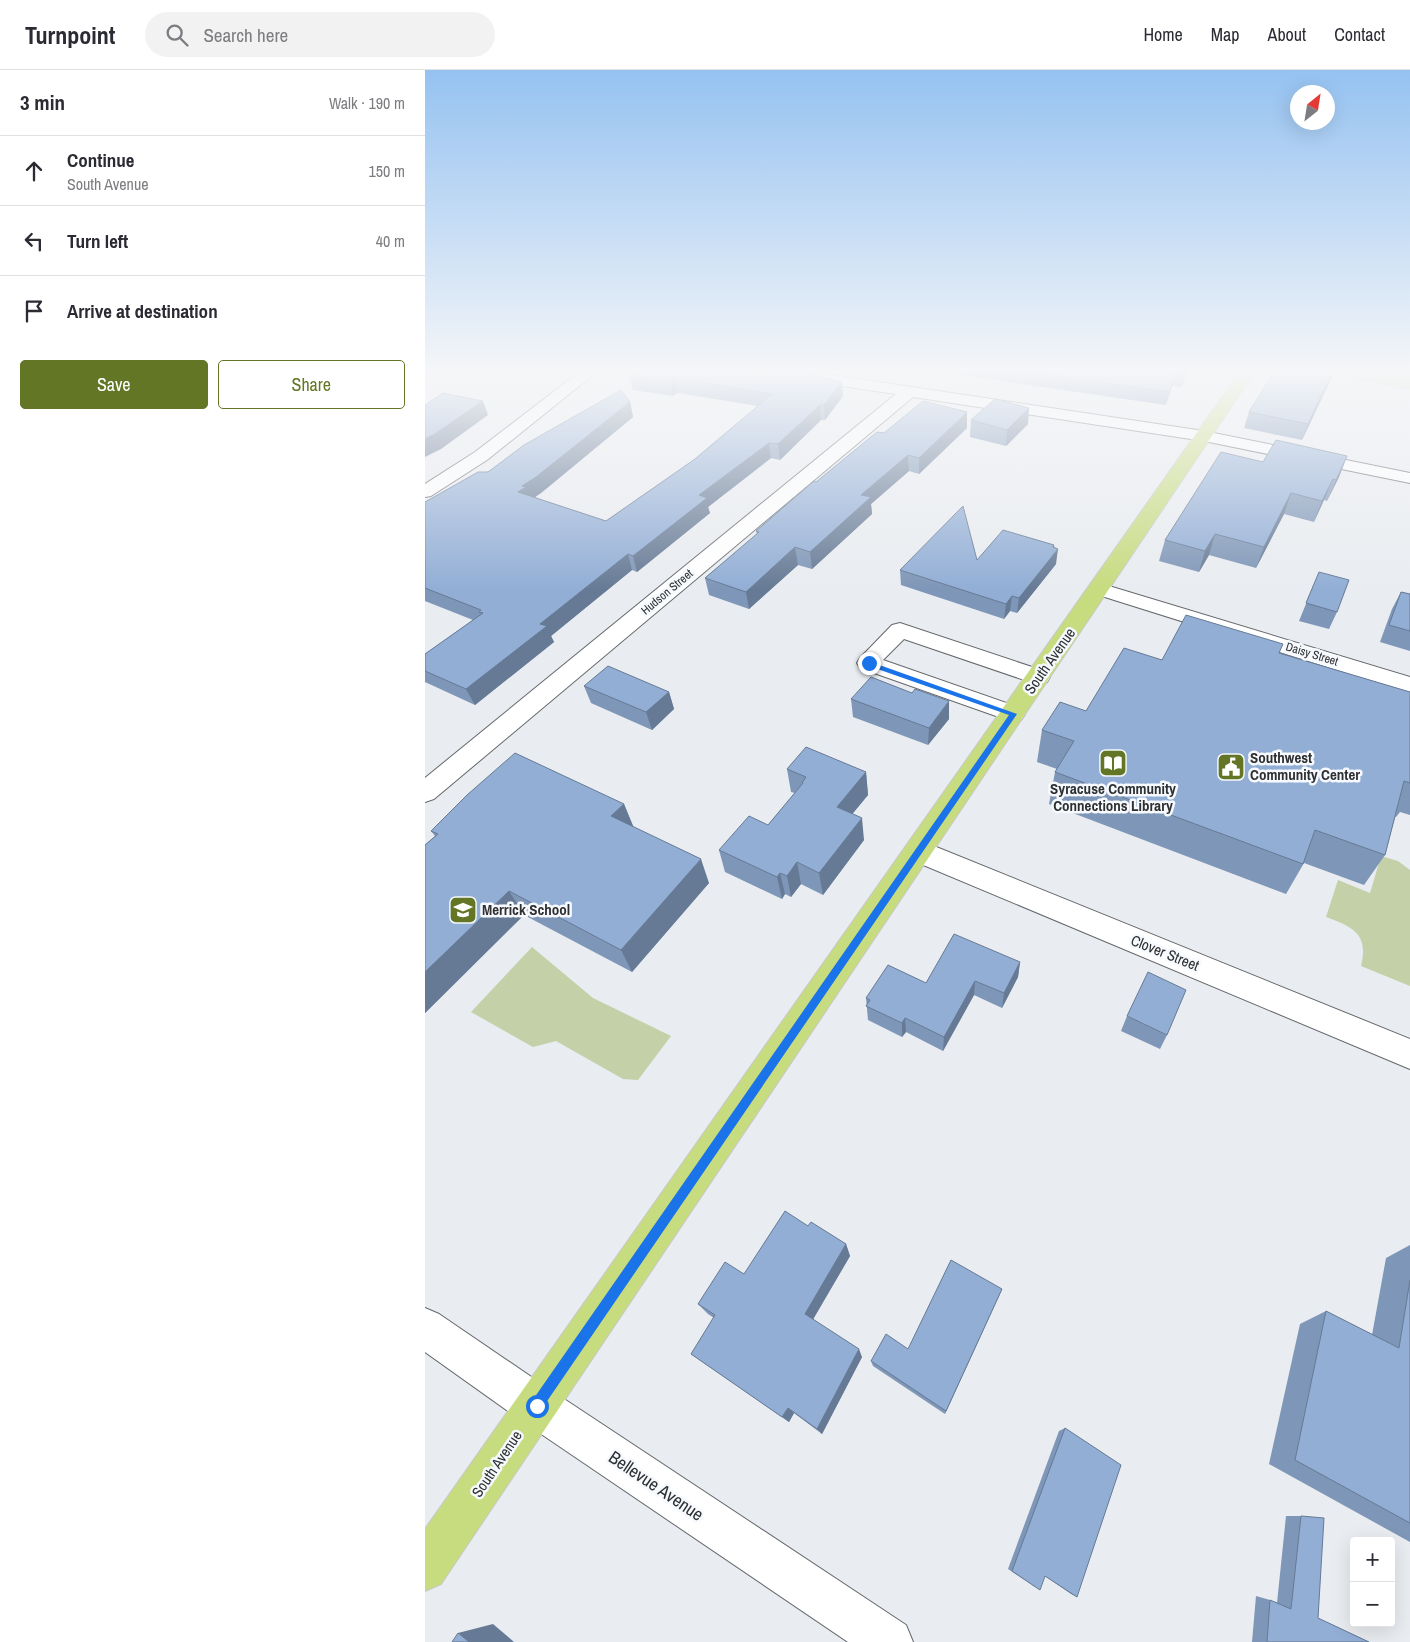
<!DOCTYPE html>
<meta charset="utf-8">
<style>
:root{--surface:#fff;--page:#f2f2f3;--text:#2b2b33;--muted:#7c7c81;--line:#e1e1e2;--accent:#637625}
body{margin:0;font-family:"Archivo Narrow",sans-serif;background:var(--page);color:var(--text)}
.controls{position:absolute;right:15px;bottom:15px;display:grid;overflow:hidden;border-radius:5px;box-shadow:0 5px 20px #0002}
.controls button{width:45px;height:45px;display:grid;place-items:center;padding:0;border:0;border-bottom:1px solid var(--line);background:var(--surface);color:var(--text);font:25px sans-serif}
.compass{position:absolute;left:865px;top:15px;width:45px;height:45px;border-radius:50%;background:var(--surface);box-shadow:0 5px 20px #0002;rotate:30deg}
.stop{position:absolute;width:15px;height:15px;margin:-11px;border:4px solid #1a73e8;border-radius:50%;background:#fff}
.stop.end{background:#1a73e8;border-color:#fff;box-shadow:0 1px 5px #0008}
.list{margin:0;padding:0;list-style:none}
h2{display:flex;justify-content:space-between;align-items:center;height:65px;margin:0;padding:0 20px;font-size:21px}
h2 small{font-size:16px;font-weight:400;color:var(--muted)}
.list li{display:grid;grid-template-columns:32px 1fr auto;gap:15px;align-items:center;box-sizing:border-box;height:70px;padding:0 20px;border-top:1px solid var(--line)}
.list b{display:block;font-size:19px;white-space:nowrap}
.list p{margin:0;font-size:16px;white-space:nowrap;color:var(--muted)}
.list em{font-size:16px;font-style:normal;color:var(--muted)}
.actions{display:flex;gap:10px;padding:15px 20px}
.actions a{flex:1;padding:11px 0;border:1px solid var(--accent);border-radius:5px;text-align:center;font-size:18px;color:var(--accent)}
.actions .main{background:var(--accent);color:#fff}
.icon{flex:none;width:28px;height:28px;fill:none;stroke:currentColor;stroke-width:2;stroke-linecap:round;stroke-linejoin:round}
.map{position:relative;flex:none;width:985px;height:1572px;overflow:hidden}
header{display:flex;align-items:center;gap:30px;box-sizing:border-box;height:70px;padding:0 25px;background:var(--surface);border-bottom:1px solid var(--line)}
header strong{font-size:24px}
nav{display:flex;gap:28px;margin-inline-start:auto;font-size:18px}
.search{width:350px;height:45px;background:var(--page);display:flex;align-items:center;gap:12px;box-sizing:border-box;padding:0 18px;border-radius:28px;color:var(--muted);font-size:19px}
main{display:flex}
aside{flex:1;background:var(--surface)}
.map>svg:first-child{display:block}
.green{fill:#c4d0a8}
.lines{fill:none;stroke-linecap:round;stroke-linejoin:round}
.minor-casing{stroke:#65686b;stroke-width:2}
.major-casing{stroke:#c9c9c9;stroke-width:2}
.minor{fill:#fff;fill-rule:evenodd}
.major{fill:#c7db7f;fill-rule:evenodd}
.wall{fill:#7e96b7}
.shaded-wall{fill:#667a95}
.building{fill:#92aed5;stroke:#667a95}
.route{fill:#1a73e8}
.labels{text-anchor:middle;stroke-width:5;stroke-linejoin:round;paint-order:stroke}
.far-street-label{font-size:12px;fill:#2e2f30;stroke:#f6f9fd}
.street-label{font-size:15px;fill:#2e2f30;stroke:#f6f9fd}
.poi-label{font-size:15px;font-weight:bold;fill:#2e2f30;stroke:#f6f9fd;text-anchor:start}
.near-street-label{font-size:18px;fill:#2e2f30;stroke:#f6f9fd}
</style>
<header>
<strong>Turnpoint</strong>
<div class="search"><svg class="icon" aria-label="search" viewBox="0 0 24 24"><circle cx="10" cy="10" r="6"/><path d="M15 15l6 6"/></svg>Search here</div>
<nav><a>Home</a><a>Map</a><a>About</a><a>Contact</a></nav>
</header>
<main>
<aside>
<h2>3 min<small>Walk · 190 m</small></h2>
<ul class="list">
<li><svg class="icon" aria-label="ahead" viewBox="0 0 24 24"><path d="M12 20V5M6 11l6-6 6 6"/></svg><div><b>Continue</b><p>South Avenue</p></div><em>150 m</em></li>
<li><svg class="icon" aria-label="left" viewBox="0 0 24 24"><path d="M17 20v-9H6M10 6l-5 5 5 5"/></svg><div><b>Turn left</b></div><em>40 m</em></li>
<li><svg class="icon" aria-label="arrive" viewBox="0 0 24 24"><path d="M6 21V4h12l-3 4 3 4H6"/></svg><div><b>Arrive at destination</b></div></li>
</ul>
<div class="actions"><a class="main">Save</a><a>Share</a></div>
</aside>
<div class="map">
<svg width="985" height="1572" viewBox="0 0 985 1572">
<rect width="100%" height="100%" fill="#e9ecf0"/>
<path class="green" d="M 885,300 L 985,300 L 985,320 Z
M 956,786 L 973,791 L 985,800 L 985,916 L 936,896 C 944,864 928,857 901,847 L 913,810 L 945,823 Z
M 107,877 L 168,928 L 246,966 L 213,1010 L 198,1009 L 131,971 L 108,977 L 46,942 Z"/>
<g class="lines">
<defs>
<path id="minor" d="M 157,300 L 174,300 L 62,390 L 6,426 L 0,427 L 0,414 L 50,382 Z
M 334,300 L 373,300 L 779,361 L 985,403 L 985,413 L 779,371 L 488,327 L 9,729 L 0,732 L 0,708 L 471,324 L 341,305 L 336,303 Z
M 674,513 L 985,607 L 985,623 L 667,523 L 664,519 L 667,515 Z
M 475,553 L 622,602 L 625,607 L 622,612 L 614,615 L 479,569 L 458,590 L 596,638 L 600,644 L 596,650 L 588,652 L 435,598 L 432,593 L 435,588 L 467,555 Z
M 494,770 L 985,969 L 985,999 L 484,789 L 480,781 L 484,773 Z
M 0,1238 L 14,1244 L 127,1321 L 481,1555 L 488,1572 L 423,1572 L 97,1351 L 0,1282 Z"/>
<path id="major" d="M 816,300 L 831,300 L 16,1514 L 0,1521 L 0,1459 Z"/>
</defs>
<use href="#minor" class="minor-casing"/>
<use href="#major" class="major-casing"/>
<use href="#minor" class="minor"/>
<use href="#major" class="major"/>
</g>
<path class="wall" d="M 528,300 L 762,300 L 757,317 L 747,316 L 741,335 L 528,304 Z
M 850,300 L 909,300 L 907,307 L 877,370 L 819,358 L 824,342 Z
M 204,305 L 417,312 L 418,326 L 400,350 L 396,350 L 355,390 L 346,388 L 283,437 L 285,443 L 212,502 L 207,500 L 126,566 L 129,572 L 50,635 L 0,612 L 0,584 L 48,550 L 0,531 L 0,432 L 205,332 L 208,347 L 116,423 L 109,427 L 181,451 L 270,389 L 333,336 L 252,323 L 248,326 L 208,320 Z
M 546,350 L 603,354 L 581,376 L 545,367 Z
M 542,358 L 494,404 L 484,401 L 446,434 L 447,444 L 387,499 L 373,495 L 324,539 L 284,525 L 280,508 L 332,464 L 331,461 L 391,412 L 459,363 Z
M 922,386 L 914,407 L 902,431 L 899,430 L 889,452 L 859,444 L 831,498 L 784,485 L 774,502 L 734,491 L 740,470 L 838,392 Z
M 629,475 L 631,494 L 592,543 L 585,541 L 579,549 L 476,515 L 475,500 L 552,490 Z
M 894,502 L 912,542 L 904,559 L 874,551 Z
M 976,522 L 985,524 L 985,581 L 955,572 L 967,539 Z
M 854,583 L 985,622 L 985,745 L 975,742 L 971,747 L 970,747 L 960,785 L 939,815 L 879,793 L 861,824 L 624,734 L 630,702 L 632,699 L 612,692 L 617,660 L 661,641 L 737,590 Z
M 159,616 L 244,622 L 249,639 L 227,660 L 166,633 Z
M 426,629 L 524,649 L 503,675 L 428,647 Z
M 362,699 L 441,702 L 443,725 L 427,744 L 439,770 L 398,825 L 376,814 L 366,827 L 360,824 L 357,829 L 300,802 L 294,780 L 343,755 L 370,723 L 366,722 Z
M 199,734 L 208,757 L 284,813 L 207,902 L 99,845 L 0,943 L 0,775 L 10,766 L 6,761 Z
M 595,892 L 593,907 L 577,938 L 549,925 L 518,981 L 481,962 L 477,967 L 443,950 L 441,928 L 501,913 Z
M 702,946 L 742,965 L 735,979 L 696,961 Z
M 383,1156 L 421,1174 L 425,1186 L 388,1249 L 437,1287 L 397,1364 L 369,1343 L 364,1352 L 266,1284 L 289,1248 L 283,1244 L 273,1234 L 319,1204 Z
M 985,1175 L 985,1472 L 844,1394 L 875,1254 L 901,1241 L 947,1265 L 961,1188 Z
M 577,1219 L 520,1344 L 448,1296 L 446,1291 L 483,1279 Z
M 640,1358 L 652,1527 L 646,1524 L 620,1506 L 610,1517 L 583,1499 L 634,1361 Z
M 861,1446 L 876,1446 L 893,1548 L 944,1572 L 827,1572 L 831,1526 L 845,1530 L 852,1533 Z"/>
<path class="shaded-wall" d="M 761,300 L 762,300 L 757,317 L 759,305 Z
M 908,300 L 909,300 L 907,307 L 877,370 L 883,354 Z
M 750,304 L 747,316 L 741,335 L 744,322 Z
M 249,308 L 252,323 L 248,326 L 245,311 Z
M 417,312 L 418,326 L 400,350 L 399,335 Z
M 58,331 L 63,345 L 16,379 L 0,387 L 0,369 Z
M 205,332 L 208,347 L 116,423 L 106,430 L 93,422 L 97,416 Z
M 395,335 L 396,350 L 355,390 L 353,374 Z
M 604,338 L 603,354 L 581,376 L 582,360 Z
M 542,342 L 542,358 L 494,404 L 494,388 Z
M 344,373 L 346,388 L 283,437 L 285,443 L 212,502 L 208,486 L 274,425 Z
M 483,385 L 484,401 L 446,434 L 447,444 L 387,499 L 385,482 L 436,425 Z
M 922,386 L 914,407 L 902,431 L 911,410 Z
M 908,409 L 899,430 L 889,452 L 897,431 Z
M 866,423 L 859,444 L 831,498 L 839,477 Z
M 790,464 L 784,485 L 774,502 L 780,481 Z
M 629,475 L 628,485 L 633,479 L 631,494 L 592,543 L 594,528 Z
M 370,477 L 373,495 L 324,539 L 321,522 Z
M 203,484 L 207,500 L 126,566 L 129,572 L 50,635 L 41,619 L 115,554 Z
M 587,526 L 585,541 L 579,549 L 581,534 Z
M 244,622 L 249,639 L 227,660 L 221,642 Z
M 524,631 L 524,649 L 503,675 L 504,658 Z
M 441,702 L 443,725 L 415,759 L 412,737 Z
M 199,734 L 209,758 L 186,746 Z
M 437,748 L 439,770 L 398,825 L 394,803 Z
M 276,789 L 284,813 L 207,902 L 196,880 Z
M 372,792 L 376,814 L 366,827 L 362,806 Z
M 355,803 L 360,824 L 357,829 L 352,807 Z
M 84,821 L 99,845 L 0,943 L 0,902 Z
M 595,892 L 593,907 L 577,938 L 579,923 Z
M 550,911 L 549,925 L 518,981 L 519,967 Z
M 480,948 L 481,962 L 477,967 L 477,953 Z
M 421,1174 L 425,1186 L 386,1253 L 380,1244 Z
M 577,1219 L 574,1226 L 520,1344 L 521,1341 Z
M 434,1279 L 437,1287 L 397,1364 L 392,1359 Z
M 363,1338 L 369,1343 L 364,1352 L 357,1347 Z
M 68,1554 L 89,1572 L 44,1572 L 33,1563 Z"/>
<path class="building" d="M 210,300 L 371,300 L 417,312 L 399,335 L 395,335 L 353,374 L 344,373 L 274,425 L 282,428 L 208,486 L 203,484 L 115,554 L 122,556 L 41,619 L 0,601 L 0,584 L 58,543 L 54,542 L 56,540 L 0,518 L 0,432 L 53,402 L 63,402 L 99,375 L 196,320 L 205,332 L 111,407 L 97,416 L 101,417 L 93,422 L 181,451 L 270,389 L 347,324 L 249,308 L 245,311 L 204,305 Z
M 590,300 L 761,300 L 759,305 L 750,304 L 744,322 Z
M 850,300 L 908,300 L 883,354 L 824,342 Z
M 18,323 L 58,331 L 10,364 L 0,369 L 0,335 Z
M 570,329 L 604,338 L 582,360 L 546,350 Z
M 498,331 L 542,342 L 494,388 L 483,385 L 436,425 L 446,427 L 385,482 L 370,477 L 321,522 L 280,508 L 334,462 L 331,461 L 389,411 L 391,412 L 452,362 L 459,363 Z
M 851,370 L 922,386 L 911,410 L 908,409 L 897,431 L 866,423 L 839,477 L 790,464 L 780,481 L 740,470 L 796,382 L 838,392 Z
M 538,436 L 552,490 L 578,460 L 629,475 L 628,477 L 633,479 L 594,528 L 587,526 L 581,534 L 475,500 Z
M 894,502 L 924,510 L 912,542 L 881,533 Z
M 976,522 L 985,524 L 985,561 L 964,555 Z
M 761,545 L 858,574 L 854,583 L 985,622 L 985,713 L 979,711 L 960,785 L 890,760 L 878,794 L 630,702 L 649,671 L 617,660 L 635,632 L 661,641 L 699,578 L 737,590 Z
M 183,596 L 244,622 L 221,642 L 159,616 Z
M 446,607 L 487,623 L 490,619 L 524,631 L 504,658 L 426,629 Z
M 381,677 L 441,702 L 412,737 L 437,748 L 394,803 L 372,792 L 362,806 L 355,803 L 352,807 L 294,780 L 324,746 L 343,755 L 378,713 L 377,713 L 381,707 L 362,699 Z
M 90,683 L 199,734 L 186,746 L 276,789 L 196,880 L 84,821 L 0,902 L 0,775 L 13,764 L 6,761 L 42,725 Z
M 529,864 L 595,892 L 579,923 L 550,911 L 519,967 L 480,948 L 477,953 L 441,936 L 445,930 L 441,928 L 463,895 L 501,913 Z
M 723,902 L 761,920 L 742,965 L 702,946 Z
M 360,1141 L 383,1156 L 386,1152 L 421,1174 L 380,1244 L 434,1279 L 392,1359 L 363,1338 L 357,1347 L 266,1284 L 290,1245 L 273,1234 L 300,1192 L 319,1204 Z
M 526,1190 L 577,1219 L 521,1341 L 446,1291 L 461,1264 L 483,1279 Z
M 985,1210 L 985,1453 L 870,1390 L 901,1241 L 974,1278 Z
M 640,1358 L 696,1395 L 652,1527 L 620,1506 L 615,1520 L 587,1501 Z
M 876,1446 L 899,1448 L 893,1548 L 944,1572 L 842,1572 L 845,1530 L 866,1539 Z
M 33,1563 L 44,1572 L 27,1572 Z"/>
<linearGradient id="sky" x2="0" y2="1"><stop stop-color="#95c2f1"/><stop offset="0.58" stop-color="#f5f6f8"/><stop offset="1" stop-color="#f5f6f8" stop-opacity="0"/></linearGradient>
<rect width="985" height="520" fill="url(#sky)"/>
<path class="route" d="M 441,592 L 446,592 L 592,644 L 116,1340 L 112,1342 L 107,1340 L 105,1336 L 107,1331 L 584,645 L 441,595 Z"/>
<defs>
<symbol id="library-square" viewBox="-11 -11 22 22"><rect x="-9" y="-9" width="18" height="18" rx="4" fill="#637625" stroke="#f6f9fd"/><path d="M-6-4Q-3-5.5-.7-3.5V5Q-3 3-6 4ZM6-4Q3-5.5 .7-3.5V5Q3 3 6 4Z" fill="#fff"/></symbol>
<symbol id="civic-square" viewBox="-11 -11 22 22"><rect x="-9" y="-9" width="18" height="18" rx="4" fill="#637625" stroke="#f6f9fd"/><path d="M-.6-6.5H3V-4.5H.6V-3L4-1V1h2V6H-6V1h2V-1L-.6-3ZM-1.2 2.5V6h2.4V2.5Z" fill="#fff"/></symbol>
<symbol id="school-square" viewBox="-11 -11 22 22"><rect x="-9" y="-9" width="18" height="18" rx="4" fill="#637625" stroke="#f6f9fd"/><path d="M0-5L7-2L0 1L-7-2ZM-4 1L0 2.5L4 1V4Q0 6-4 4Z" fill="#fff"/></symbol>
</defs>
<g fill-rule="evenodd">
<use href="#library-square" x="672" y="677" width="32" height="32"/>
<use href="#civic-square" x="790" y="681" width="32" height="32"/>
<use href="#school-square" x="22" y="824" width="32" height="32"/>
</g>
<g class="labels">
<g class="far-street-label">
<text transform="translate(242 522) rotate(-40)" y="4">Hudson Street</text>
<text transform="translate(887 584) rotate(17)" y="4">Daisy Street</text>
</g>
<g class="street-label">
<text transform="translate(625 591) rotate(-55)" y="5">South Avenue</text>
<text transform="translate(740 883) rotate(22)" y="5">Clover Street</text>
<text transform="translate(72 1394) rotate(-56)" y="5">South Avenue</text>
</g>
<g class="poi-label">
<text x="825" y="693">Southwest<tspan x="825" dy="17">Community Center</tspan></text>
<text x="688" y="724" text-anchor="middle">Syracuse Community<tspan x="688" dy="17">Connections Library</tspan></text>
<text x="57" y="845">Merrick School</text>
</g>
<g class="near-street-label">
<text transform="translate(231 1416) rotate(34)" y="6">Bellevue Avenue</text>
</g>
</g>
</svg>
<div class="controls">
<button>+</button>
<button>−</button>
</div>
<svg class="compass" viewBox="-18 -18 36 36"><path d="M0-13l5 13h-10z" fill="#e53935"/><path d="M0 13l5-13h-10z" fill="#7c7c81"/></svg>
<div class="stop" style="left:112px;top:1336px"></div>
<div class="stop end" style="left:444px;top:593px"></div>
</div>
</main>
